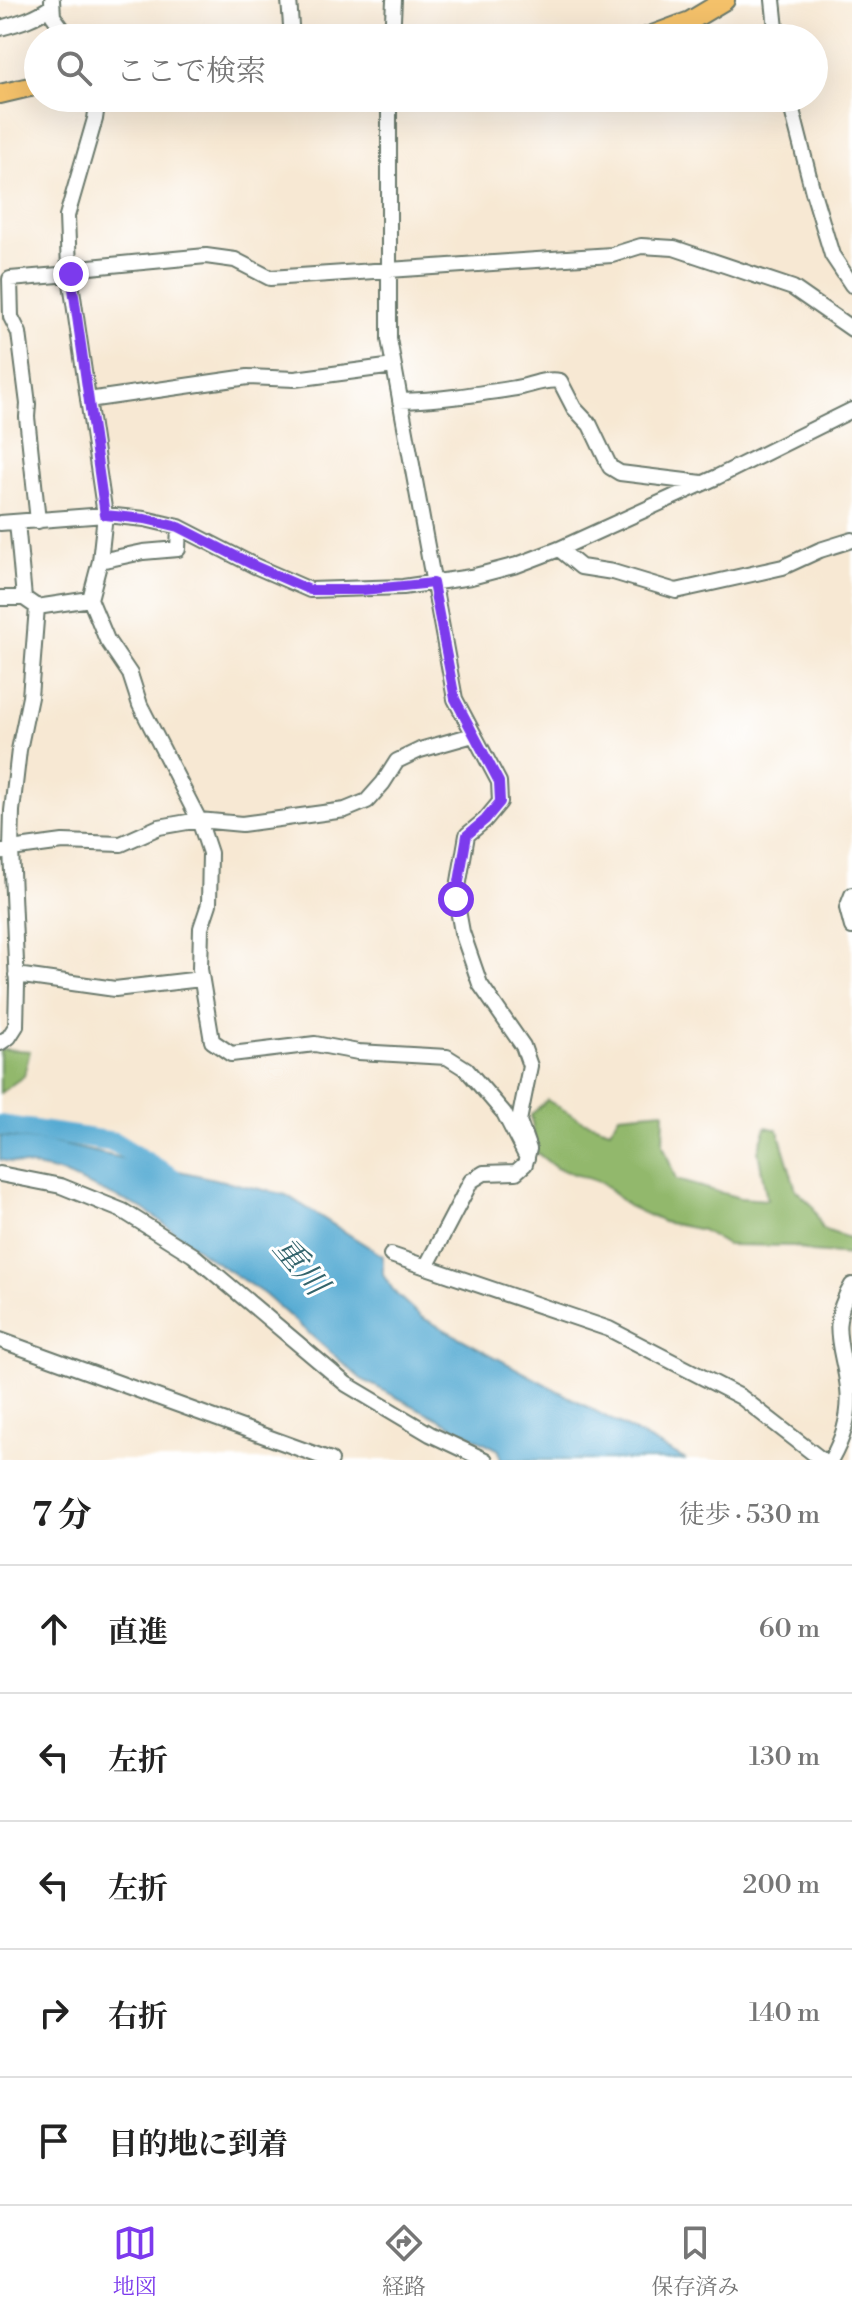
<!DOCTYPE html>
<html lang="ja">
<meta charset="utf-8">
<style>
:root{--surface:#fff;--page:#f6f6f6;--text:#222;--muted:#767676;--line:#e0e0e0;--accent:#7c3aed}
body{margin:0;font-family:"Libre Bodoni","Noto Serif JP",serif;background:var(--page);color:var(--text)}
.stop{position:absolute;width:24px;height:24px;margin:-18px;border:6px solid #7c3aed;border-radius:50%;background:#fff}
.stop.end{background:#7c3aed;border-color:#fff;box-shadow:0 2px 8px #0008}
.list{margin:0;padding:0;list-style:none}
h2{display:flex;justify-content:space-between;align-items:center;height:104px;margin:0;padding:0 32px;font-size:34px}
h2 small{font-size:26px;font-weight:400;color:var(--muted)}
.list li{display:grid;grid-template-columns:52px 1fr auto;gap:24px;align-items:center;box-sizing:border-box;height:128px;padding:0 32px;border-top:2px solid var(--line)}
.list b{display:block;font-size:30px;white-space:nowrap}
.list em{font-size:26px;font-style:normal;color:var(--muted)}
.icon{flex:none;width:44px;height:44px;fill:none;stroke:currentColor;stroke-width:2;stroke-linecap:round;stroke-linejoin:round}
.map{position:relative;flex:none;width:852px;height:1460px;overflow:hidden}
.search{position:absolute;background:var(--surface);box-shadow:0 8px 32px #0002;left:24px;right:24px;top:24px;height:88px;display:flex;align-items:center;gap:20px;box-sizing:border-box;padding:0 28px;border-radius:44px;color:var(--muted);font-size:30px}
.sheet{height:744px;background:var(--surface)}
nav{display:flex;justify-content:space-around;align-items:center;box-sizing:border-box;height:112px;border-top:2px solid var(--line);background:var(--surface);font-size:22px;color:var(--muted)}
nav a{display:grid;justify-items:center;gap:4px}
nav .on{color:var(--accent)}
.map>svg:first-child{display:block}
.forest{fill:#92b86c;stroke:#587a50;stroke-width:2}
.water{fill:#57abd3;stroke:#3b7484;stroke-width:2}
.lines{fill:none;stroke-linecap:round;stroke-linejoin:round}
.river{stroke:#57abd3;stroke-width:20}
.minor-casing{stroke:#6b796c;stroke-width:18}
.major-casing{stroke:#6b796c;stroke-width:22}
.minor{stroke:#fff;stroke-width:14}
.major{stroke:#f4c16a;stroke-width:18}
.route{stroke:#7c3aed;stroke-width:10}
.labels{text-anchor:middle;stroke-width:6;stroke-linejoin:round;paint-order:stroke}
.water-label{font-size:32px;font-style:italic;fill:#33646c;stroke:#fff}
</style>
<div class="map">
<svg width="852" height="1460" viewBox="0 0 852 1460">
<rect width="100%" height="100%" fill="#fff"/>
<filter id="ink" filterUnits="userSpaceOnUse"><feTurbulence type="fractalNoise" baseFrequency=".0125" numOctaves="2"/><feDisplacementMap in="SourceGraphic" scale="16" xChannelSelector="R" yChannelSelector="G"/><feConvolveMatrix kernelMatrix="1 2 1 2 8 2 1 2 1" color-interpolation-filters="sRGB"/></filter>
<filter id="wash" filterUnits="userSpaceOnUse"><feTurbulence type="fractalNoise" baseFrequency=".006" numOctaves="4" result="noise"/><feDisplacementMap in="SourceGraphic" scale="32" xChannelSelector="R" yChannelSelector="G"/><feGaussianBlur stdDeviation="1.8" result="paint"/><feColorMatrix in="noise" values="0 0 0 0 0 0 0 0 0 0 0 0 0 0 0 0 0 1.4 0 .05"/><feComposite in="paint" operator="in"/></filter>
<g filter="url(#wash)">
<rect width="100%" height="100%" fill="#f7e8d3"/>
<path class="forest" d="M 3,1049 L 30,1051 L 24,1076 L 0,1093 L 0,1050 Z
M 547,1100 L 583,1121 L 610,1130 L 619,1115 L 664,1111 L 663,1144 L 676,1180 L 740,1198 L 767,1200 L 758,1151 L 766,1127 L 778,1130 L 796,1190 L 813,1206 L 822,1229 L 852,1239 L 852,1255 L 811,1252 L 795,1246 L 727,1245 L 702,1230 L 663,1222 L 628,1206 L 602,1183 L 556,1168 L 536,1152 L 531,1115 Z"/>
<path class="water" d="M 0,1136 L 46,1141 L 286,1195 L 383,1256 L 383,1275 L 396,1294 L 421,1317 L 686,1460 L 501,1460 L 499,1450 L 361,1379 L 264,1294 L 208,1257 L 144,1209 L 59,1172 L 0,1160 Z"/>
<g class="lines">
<path class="river" d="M 0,1125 L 114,1142 L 173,1178"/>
</g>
</g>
<g filter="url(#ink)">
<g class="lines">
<defs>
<path id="minor" d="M 52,0 L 53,16 L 69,38
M 289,0 L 292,38
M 773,0 L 777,38
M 0,28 C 19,23 36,18 52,6
M 392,38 L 394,0
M 98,98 L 95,119 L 67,216 L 69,269 L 105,515 L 100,561 L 90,599 L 107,640 L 130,674 L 140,705 L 199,820 L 210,853 L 209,904 L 201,928 L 200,969 L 212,1041 L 231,1054 L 315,1044 L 358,1052 L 447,1057 L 466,1069 L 504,1113 L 527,1158
M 389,98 L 389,339 L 455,699 L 499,782 L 500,802 L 485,820 L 467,835 L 456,899 L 462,932 L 480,984 L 523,1046 L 530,1066 L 519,1121 L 529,1149 L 525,1164 L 516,1172 L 484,1173 L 471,1181 L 426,1267
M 789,98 L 813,192 L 832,255 L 852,285
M 69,269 L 206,256 L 235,260 L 270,278 L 612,255 L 641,246 L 674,248 L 793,288 L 852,329
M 88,400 L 248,377 L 295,379 L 394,366
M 400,401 C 439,400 477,394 516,388 C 530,386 545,378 560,381 L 574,408 L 590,425 L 610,467 L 620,473 L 702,483
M 38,521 L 27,417 L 28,404 L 19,333 L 11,317 L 10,279 L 71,274
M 17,522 L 24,598
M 0,523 L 105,515 L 145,519 L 179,527 L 255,566 L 310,590 L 403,587 L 471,577 L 517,565 L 559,549 L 717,477 L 852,410
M 559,549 L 581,567 L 613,572 L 676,591 L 783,567 L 820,550 L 852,540
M 100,561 L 143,552 L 178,549 L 179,527
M 0,598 L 24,598 L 37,607 L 90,599
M 0,853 L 11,849 L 63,842 L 121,844 L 159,827 L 199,820 L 242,824 L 345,810 L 367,801 L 383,783 L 397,761 L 420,750 L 473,735
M 852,895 L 847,908 L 852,927
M 16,975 L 115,989 L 201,979
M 0,1043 L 9,1037 L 16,1026 L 17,985 L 11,849 L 12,811 L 19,750 L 30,697 L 37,607
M 0,1174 L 61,1186 L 123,1211 L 193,1255 L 346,1384 L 430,1434 L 485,1460
M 391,1255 L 609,1329 L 741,1397 L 822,1460
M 0,1340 L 331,1460
M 831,1460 C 844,1437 851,1414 848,1388 C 843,1347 827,1326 852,1285"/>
<path id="major" d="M 644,38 L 690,21 L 725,0
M 0,94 L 38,85"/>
</defs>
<use href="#minor" class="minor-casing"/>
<use href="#major" class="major-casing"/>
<use href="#minor" class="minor"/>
<use href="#major" class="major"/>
</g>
</g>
<g class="lines" filter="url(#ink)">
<path class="route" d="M 71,274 L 105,515 L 145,519 L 179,527 L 255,566 L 310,590 L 363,590 L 433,583 L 455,699 L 499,782 L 500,802 L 485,820 L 467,835 L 456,899"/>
</g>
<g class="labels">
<g class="water-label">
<text transform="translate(301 1266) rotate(50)" y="11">重川</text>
</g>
</g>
</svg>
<div class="stop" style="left:456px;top:899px"></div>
<div class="stop end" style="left:71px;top:274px"></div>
<div class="search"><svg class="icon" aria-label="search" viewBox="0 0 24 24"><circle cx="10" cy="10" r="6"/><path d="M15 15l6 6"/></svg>ここで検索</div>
</div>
<section class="sheet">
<h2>7 分<small>徒歩 · 530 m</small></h2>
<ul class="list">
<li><svg class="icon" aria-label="ahead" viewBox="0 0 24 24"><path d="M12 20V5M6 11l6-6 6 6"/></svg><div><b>直進</b></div><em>60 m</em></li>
<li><svg class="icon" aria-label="left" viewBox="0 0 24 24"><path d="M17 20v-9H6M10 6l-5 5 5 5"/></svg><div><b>左折</b></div><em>130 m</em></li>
<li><svg class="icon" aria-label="left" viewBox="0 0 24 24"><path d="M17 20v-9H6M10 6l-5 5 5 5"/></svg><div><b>左折</b></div><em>200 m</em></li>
<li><svg class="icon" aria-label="right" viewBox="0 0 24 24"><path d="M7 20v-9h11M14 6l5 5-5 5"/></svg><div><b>右折</b></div><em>140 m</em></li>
<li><svg class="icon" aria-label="arrive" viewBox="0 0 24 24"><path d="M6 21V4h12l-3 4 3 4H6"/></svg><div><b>目的地に到着</b></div></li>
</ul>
</section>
<nav>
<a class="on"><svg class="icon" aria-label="map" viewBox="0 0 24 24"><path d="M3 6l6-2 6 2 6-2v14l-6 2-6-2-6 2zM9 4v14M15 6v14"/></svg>地図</a>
<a><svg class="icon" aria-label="directions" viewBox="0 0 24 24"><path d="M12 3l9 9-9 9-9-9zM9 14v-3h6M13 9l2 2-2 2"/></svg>経路</a>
<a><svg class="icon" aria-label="saved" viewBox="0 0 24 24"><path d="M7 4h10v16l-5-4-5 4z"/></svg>保存済み</a>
</nav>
